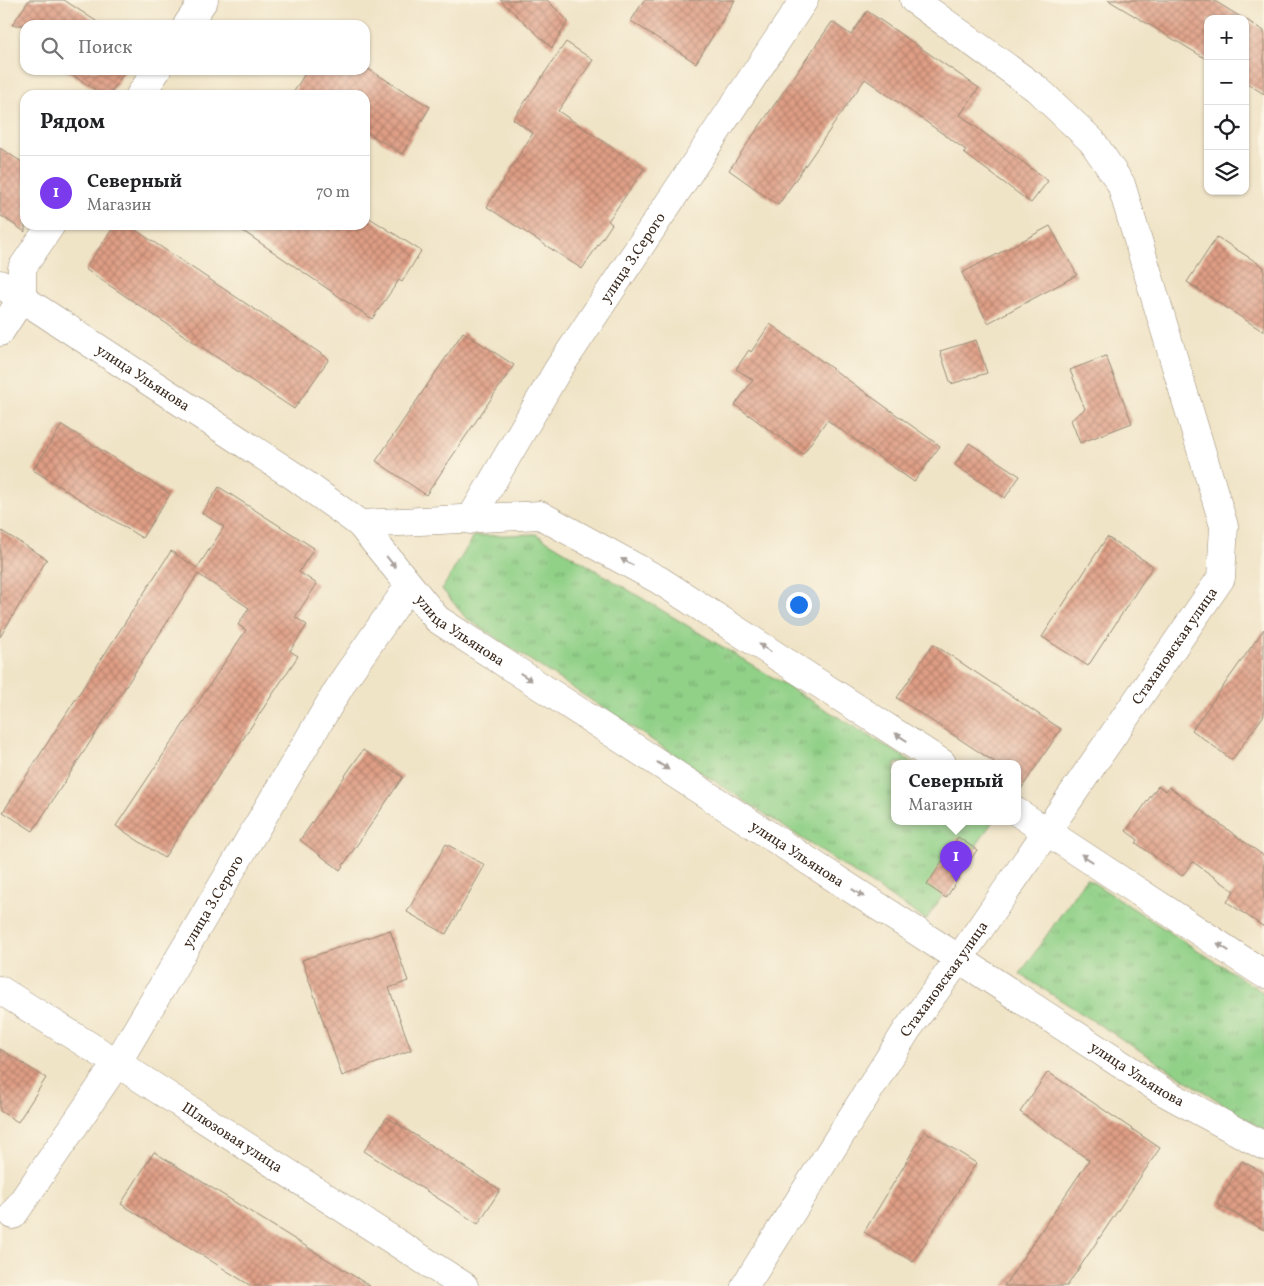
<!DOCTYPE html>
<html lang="ru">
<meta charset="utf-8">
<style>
:root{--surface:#fff;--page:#f6f6f6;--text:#202124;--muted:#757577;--line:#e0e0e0;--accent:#7c3aed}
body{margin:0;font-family:Vollkorn,serif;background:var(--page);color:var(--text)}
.controls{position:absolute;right:15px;top:15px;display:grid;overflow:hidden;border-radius:10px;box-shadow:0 1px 4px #0004}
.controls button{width:45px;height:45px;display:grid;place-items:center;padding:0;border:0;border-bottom:1px solid var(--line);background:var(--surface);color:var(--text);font:25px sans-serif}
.you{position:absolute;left:798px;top:604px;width:18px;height:18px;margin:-12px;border:4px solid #fff;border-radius:50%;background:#1a73e8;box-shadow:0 0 0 8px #1a73e833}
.badge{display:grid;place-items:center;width:32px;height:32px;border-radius:50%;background:var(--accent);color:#fff;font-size:16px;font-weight:700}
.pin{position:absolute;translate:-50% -41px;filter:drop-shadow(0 1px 2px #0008)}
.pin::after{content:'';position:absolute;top:26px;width:18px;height:15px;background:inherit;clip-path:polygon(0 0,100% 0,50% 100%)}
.popup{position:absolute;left:891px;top:760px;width:130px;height:65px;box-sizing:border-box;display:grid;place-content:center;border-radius:10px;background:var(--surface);filter:drop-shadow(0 1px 4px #0005);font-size:16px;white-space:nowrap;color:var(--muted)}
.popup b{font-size:19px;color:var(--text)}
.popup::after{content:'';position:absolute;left:50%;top:100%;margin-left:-10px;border:10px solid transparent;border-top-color:var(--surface)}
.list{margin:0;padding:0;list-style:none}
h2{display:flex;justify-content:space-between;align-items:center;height:65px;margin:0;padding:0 20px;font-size:21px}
h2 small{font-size:16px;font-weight:400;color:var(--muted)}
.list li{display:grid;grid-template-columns:32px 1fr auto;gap:15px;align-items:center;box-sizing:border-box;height:75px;padding:0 20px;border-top:1px solid var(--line)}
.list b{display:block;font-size:19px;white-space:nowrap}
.list p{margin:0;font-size:16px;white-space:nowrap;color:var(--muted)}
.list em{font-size:16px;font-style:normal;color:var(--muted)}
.icon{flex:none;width:28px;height:28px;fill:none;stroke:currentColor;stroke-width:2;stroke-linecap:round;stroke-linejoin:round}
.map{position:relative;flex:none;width:1264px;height:1286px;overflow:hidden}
.search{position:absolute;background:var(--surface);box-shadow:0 1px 4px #0004;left:20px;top:20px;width:350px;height:55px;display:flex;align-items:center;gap:12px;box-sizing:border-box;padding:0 18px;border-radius:15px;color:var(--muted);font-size:19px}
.panel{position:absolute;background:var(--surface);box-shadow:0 1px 4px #0004;left:20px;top:90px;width:350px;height:140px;border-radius:15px}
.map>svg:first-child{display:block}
.grass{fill:url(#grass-tufts);stroke:#667d52}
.building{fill:url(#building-cross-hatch)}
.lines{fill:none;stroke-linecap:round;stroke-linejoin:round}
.minor-casing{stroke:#968772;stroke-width:29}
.minor{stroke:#fff;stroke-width:28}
.oneway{fill:#a79f9a}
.labels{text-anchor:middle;stroke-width:4.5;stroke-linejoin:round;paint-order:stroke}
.street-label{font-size:15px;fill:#3b2a1e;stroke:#fcf5e5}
</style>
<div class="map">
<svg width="1264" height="1286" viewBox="0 0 1264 1286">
<defs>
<pattern id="grass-tufts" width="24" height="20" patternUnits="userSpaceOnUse" patternTransform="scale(1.25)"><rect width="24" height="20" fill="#90d087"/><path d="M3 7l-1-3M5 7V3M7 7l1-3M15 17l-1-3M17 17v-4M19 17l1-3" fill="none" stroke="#77a96e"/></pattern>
<pattern id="building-cross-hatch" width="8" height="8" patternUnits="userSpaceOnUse" patternTransform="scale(1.25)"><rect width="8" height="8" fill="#df9e85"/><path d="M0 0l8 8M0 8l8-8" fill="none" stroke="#b6816c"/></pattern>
</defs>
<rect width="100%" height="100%" fill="#fcf5e5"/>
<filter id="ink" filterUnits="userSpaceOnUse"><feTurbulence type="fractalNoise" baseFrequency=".02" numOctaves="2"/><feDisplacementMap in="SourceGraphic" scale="10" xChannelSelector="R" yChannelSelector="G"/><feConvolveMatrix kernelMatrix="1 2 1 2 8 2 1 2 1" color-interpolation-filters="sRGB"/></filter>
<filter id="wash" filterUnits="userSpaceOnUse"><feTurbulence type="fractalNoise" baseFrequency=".0096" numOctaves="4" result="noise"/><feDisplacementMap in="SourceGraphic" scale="20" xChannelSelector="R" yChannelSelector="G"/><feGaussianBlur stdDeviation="1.12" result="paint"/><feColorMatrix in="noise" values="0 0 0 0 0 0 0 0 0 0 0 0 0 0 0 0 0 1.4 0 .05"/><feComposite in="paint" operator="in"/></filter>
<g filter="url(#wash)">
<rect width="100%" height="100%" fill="#f0e4c7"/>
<path class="grass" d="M 536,534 L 914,763 L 895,763 L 895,821 L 993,821 L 926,920 L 466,618 L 442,589 L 474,536 Z
M 1086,878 L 1264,993 L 1264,1130 L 1020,974 Z"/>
<g id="blocks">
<path class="building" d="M 29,0 L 64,0 L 102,25 L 12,25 Z
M 500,0 L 547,0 L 568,21 L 552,48 Z
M 644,0 L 735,0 L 696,63 L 631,21 Z
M 1108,0 L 1213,0 L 1244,19 L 1208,19 L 1208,60 Z
M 867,11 L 979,88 L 960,115 L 1048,181 L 1031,203 L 964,153 L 966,150 L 865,79 L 778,205 L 729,170 L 832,22 L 851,35 Z
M 1245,19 L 1264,31 L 1264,94 L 1245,82 Z
M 566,42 L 593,60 L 558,111 L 644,169 L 608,221 L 612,224 L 582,269 L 487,207 L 533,133 L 513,119 Z
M 365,67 L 430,107 L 402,154 L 365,131 L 365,95 L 292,95 L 307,70 L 365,70 Z
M 65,70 L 126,70 L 109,95 L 103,95 Z
M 0,148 L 25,164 L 25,232 L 0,215 Z
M 365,215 L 421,251 L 402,282 L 399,280 L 372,319 L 234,225 L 365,225 Z
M 115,225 L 128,225 L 329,359 L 294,409 L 85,269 Z
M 1050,226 L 1077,275 L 988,323 L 962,273 Z
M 1217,237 L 1264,267 L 1264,332 L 1187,282 Z
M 770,324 L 940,446 L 914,482 L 827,420 L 803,454 L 735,405 L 753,380 L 736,369 L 749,350 L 751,352 Z
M 463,332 L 514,365 L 426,495 L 376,461 Z
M 976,340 L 987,373 L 951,384 L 940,351 Z
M 1106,356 L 1132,423 L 1080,443 L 1071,420 L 1085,409 L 1070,370 Z
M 62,425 L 170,494 L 142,538 L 33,470 Z
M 969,443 L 1020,476 L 1005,498 L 955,465 Z
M 219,487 L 314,548 L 299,572 L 317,584 L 295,617 L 307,625 L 290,651 L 298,656 L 164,858 L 116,826 L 246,630 L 238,625 L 249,608 L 198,574 L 33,831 L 3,812 L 171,551 L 197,568 L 224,527 L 202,513 Z
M 0,530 L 47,559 L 0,637 Z
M 1107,537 L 1153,566 L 1088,666 L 1042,637 Z
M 1264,629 L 1264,715 L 1232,760 L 1192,730 Z
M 933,644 L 1061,729 L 1017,795 L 1017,763 L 996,763 L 897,698 Z
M 363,750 L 403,777 L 340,870 L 300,840 Z
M 1158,786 L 1166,791 L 1169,787 L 1264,856 L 1264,927 L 1227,902 L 1234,891 L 1193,862 L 1182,876 L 1136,843 L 1138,840 L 1126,831 Z
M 958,837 L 977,850 L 946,898 L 927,885 Z
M 446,844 L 485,865 L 446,934 L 407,912 Z
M 390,930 L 408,981 L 389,988 L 411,1050 L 342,1076 L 302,960 Z
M 0,1049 L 46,1078 L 18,1122 L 0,1111 Z
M 1048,1072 L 1160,1148 L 1067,1286 L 1004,1286 L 1089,1160 L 1020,1112 Z
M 387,1117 L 500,1190 L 478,1224 L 364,1151 Z
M 925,1131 L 976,1163 L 913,1262 L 864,1232 Z
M 154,1152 L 370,1286 L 251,1286 L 121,1204 Z
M 1242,1161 L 1264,1173 L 1264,1230 L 1217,1204 Z"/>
</g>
</g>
<g filter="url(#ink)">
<use href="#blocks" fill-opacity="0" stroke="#968772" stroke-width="1"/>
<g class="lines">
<defs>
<g id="minor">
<path d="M 187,25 L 204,0"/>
<path d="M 140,95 L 157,70"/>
<path id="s1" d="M 0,284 L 294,476 L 360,524 L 437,619 L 1162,1091 L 1264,1146"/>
<path d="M 0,332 L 22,298 L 22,268 L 51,225"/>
<path id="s2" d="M 470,520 L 557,371 L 804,0"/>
<path d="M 360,524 L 540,515 L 659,580 L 942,763"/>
<path d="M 1017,812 L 1264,974"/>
<path id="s3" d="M 0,990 L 117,1063 L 464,1286"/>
<path id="s4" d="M 13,1215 L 117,1063 L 345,678 L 409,586"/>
<path id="s5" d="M 745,1286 L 907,1030 L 959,959 L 1221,578 L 1224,526 L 1121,184 L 1092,141 L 1037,89 L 914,0"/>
</g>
</defs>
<use href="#minor" class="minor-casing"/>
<use href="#minor" class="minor"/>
</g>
<defs><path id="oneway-solid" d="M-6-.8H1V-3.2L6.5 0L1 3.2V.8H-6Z" transform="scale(1.25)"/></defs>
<g class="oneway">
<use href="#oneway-solid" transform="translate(391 562) rotate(51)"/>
<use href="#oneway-solid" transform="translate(627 562) rotate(-151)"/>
<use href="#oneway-solid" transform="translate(765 648) rotate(-147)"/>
<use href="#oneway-solid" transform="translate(526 677) rotate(33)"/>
<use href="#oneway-solid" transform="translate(901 737) rotate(-147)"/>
<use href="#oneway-solid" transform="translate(663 766) rotate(33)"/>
<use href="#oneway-solid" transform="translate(1087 858) rotate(-147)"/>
<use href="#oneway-solid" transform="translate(858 893) rotate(33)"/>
<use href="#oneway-solid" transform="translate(1223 947) rotate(-147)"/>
</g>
</g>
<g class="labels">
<g class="street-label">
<text dy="5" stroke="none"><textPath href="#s2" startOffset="309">улица З.Серого</textPath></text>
<text dy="5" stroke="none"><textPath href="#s1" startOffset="171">улица Ульянова</textPath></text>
<text dy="5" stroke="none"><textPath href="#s1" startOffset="580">улица Ульянова</textPath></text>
<text dy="5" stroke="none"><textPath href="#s5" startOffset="771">Стахановская улица</textPath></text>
<text dy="5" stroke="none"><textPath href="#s1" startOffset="985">улица Ульянова</textPath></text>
<text dy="5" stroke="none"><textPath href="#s4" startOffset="372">улица З.Серого</textPath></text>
<text dy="5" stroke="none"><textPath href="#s5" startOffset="366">Стахановская улица</textPath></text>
<text dy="5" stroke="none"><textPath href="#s1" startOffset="1390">улица Ульянова</textPath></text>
<text dy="5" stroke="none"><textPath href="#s3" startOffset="275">Шлюзовая улица</textPath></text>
</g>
</g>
</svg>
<div class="controls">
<button>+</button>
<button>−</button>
<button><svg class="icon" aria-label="locate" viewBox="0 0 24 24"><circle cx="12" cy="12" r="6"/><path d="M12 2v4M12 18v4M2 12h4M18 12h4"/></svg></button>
<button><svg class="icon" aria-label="layers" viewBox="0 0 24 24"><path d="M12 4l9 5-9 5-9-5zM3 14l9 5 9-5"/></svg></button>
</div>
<div class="you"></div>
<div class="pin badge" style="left:956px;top:882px">1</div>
<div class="popup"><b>Северный</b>Магазин</div>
<div class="search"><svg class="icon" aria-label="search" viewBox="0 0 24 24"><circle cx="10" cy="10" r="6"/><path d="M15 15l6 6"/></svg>Поиск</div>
<section class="panel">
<h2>Рядом<small></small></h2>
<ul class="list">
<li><span class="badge">1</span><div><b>Северный</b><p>Магазин</p></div><em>70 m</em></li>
</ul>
</section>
</div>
